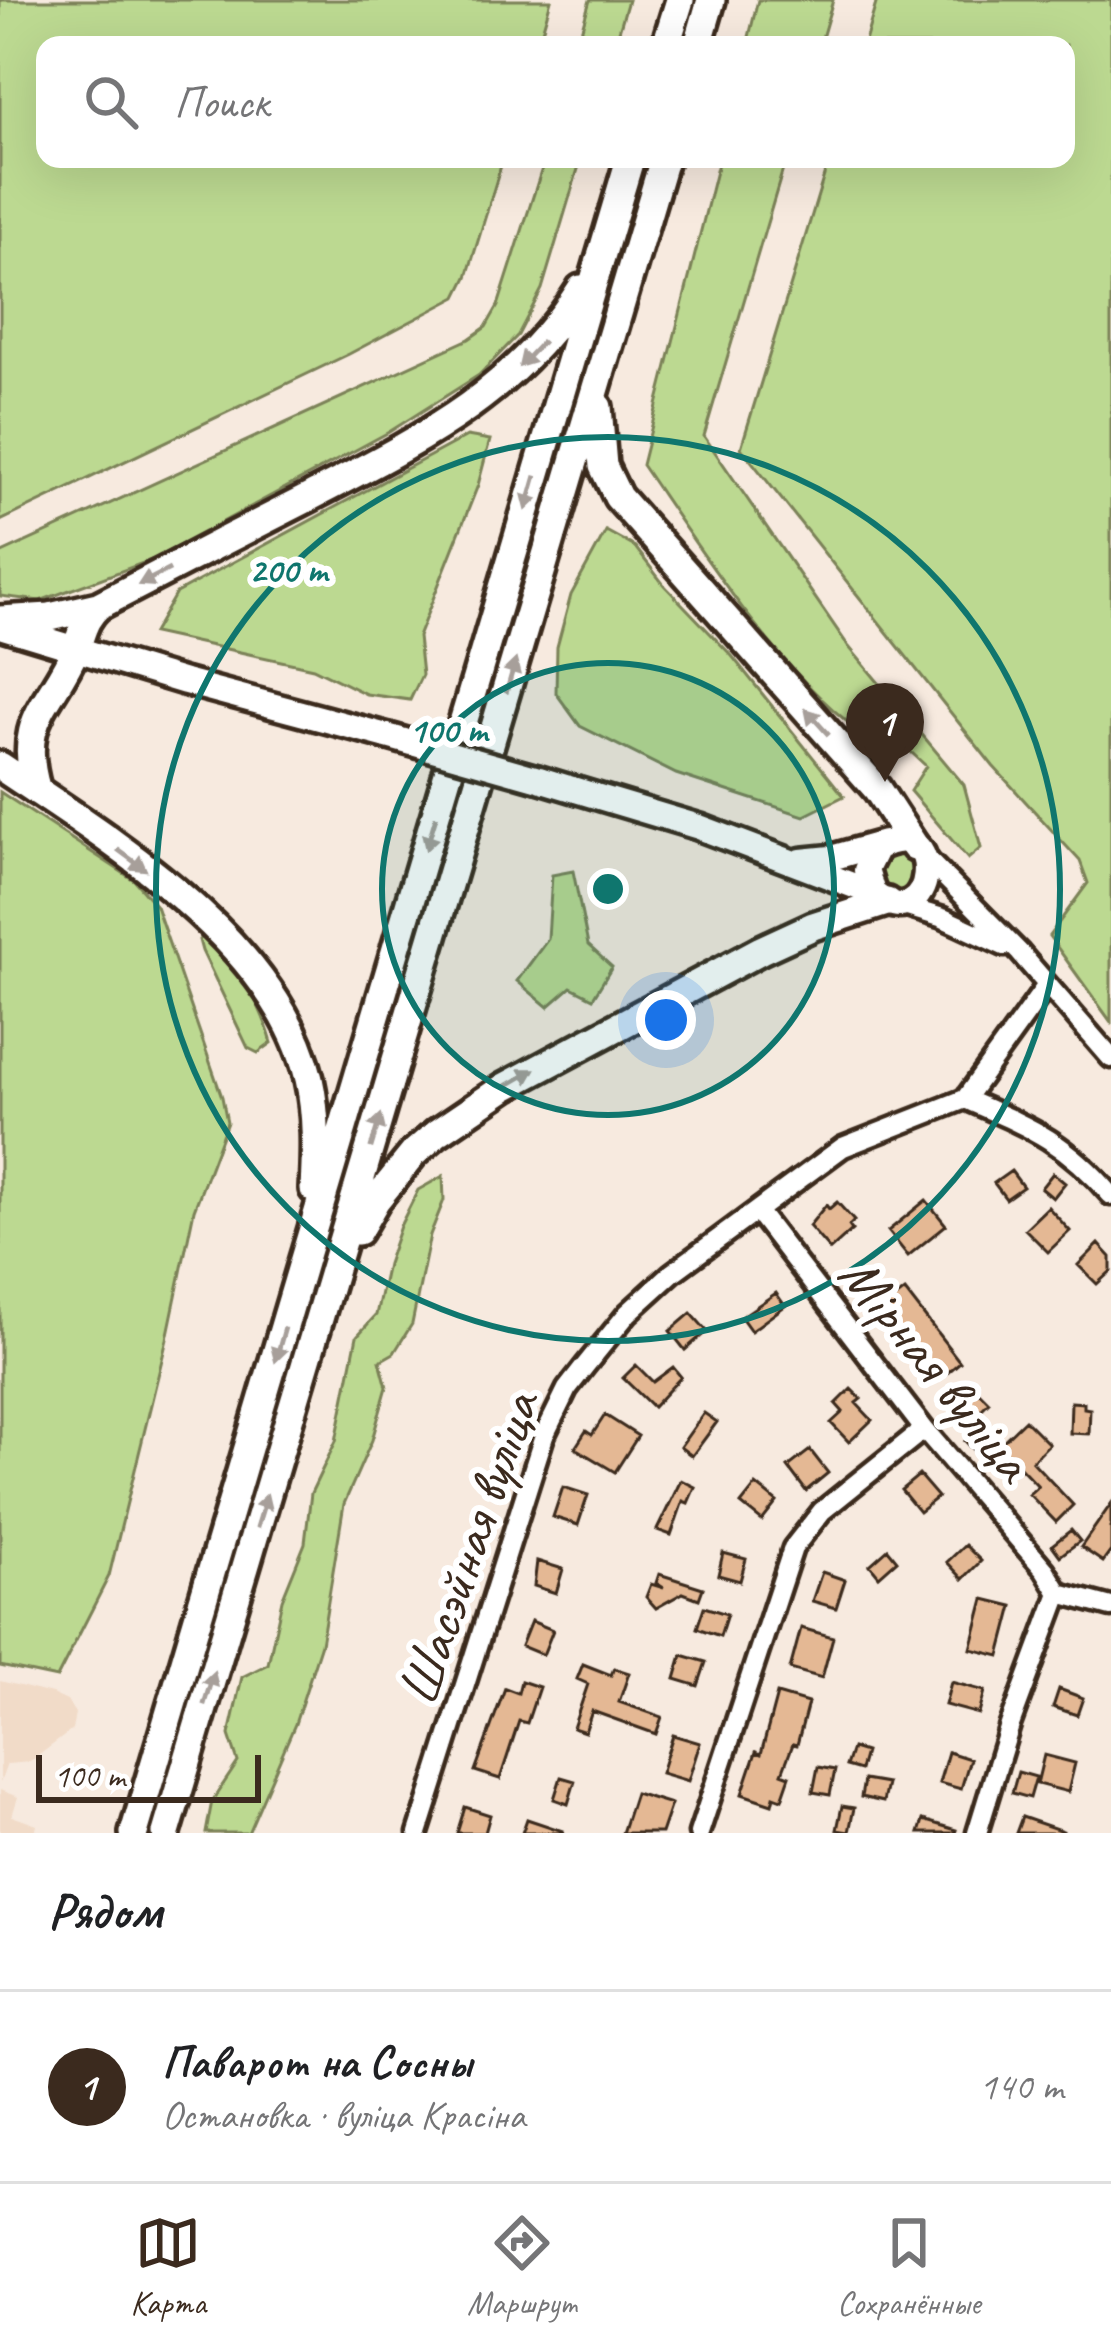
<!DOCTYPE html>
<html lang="ru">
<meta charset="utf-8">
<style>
:root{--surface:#fff;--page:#f2f2f2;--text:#202124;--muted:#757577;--line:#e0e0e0;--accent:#3b2a1e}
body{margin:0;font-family:Caveat,sans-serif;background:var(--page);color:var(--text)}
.scale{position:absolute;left:36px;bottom:30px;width:225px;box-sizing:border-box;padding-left:12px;border:6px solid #3b2a1e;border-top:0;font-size:33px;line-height:42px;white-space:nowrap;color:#3b2a1e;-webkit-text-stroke:9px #fff;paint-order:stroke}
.you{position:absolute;left:666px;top:1020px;width:42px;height:42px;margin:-30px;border:9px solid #fff;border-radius:50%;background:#1a73e8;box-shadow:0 0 0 18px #1a73e833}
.badge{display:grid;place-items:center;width:78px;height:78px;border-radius:50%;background:var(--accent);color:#fff;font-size:39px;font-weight:700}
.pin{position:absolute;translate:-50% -99px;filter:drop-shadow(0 3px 6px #0008)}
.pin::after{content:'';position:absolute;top:63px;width:42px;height:36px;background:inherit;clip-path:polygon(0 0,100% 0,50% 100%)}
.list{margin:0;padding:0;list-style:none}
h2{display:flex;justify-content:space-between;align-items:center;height:156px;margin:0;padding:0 48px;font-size:51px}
h2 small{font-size:39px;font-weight:400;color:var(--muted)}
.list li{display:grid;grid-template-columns:78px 1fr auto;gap:36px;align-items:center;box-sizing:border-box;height:192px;padding:0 48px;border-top:3px solid var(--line)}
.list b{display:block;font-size:45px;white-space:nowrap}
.list p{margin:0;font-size:39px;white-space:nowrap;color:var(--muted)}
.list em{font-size:39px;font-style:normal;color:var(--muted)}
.icon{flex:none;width:66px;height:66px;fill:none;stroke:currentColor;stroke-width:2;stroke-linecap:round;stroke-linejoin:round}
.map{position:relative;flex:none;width:1111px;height:1833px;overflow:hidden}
.search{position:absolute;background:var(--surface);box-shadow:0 12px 48px #0002;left:36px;right:36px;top:36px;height:132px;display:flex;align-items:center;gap:30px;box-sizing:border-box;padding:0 42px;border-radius:24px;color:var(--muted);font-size:45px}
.sheet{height:348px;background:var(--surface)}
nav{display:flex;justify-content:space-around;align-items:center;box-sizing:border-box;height:168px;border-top:3px solid var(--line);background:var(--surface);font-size:33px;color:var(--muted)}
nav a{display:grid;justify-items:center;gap:6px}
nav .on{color:var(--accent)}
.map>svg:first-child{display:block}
.built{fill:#f1dbc8}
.green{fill:#bcd991;stroke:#7c8258;stroke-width:3}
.building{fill:#e4b894;stroke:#3b2a1e;stroke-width:3}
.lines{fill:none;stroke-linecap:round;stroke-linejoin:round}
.minor-casing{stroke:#3b2a1e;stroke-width:27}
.major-casing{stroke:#3b2a1e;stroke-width:33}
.highway-casing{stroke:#3b2a1e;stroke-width:36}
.minor{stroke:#fff;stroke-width:18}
.major{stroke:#fff;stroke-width:24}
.highway{stroke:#fff;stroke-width:27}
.major-bridge-casing{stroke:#3b2a1e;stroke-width:33;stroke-linecap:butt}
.major-bridge{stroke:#fff;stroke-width:24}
.oneway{fill:#a79f9a}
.ring{fill:none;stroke:#0f766e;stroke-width:6}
.labels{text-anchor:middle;stroke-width:12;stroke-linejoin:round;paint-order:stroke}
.street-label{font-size:57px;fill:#3b2a1e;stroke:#fff}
.centre{fill:#0f766e;stroke:#fff;stroke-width:6}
.ring-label{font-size:36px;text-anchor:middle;font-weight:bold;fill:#0f766e;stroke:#fff;stroke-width:12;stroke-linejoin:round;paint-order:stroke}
</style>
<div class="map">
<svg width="1111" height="1833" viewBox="0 0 1111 1833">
<rect width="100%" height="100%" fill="#f7eadf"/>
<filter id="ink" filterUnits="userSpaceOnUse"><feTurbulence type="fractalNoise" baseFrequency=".00833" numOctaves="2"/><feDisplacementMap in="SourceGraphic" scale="24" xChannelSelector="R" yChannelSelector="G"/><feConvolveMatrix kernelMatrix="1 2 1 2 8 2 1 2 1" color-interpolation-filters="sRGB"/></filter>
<g filter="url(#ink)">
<path class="built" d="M 0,1681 L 52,1694 L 67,1701 L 75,1713 L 72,1730 L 30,1762 L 7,1764 L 0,1783 Z
M 0,1790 L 18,1797 L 12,1816 L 37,1825 L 35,1833 L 0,1833 Z"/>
<path class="green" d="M 0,0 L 551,0 L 538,45 L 45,45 L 45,159 L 503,159 L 467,277 L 457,297 L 349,354 L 0,521 Z
M 590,0 L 628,0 L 615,45 L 577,45 Z
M 758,0 L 833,0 L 820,45 L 747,45 Z
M 877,0 L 1111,0 L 1111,1022 L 1049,936 L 1088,883 L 1080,861 L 993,766 L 741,448 L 829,159 L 1066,159 L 1066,45 L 864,45 Z
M 545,159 L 581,159 L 542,289 L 518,335 L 479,375 L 389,432 L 154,559 L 40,601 L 0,596 L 0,554 L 469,339 L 486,327 L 498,306 Z
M 719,159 L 786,159 L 704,436 L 849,647 L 964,785 L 981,848 L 968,859 L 910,791 L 926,766 L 873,717 L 859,731 C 776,669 701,551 642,465 Z
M 467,436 L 490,440 L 478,485 L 418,637 L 422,675 L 410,700 L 366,694 L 313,668 L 153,633 L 176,593 Z
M 606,531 L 635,547 L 664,585 L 732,656 L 844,796 L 804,816 L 676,774 L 580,726 L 556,693 L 557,647 L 571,595 Z
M 0,792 L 134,880 L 156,906 L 222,1097 L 227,1122 L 194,1210 L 167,1339 L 109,1576 L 57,1678 L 0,1666 Z
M 898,850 L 915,859 L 918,881 L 901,894 L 881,887 L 877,865 L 881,857 Z
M 573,871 L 588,945 L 612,967 L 593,998 L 571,987 L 548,1007 L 517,981 L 548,939 L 552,875 Z
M 202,937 C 237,960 261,1004 272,1043 L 258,1053 L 248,1048 L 202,951 L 199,940 Z
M 443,1176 L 444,1200 L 430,1235 L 412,1324 L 394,1353 L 380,1361 L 387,1387 L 372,1440 L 344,1504 L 321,1644 L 295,1724 L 248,1833 L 206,1833 L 212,1801 L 238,1762 L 229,1735 L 242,1677 L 268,1664 L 282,1600 L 305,1543 L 311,1493 L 336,1441 L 357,1336 L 376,1315 L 387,1264 L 400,1226 L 418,1190 Z"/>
<path class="building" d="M 1011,1171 L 1023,1187 L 1006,1199 L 994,1183 Z
M 1053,1173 L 1065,1183 L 1053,1198 L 1041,1188 Z
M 926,1200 L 946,1225 L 908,1256 L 888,1231 Z
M 837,1202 L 854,1221 L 849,1226 L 852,1230 L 830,1250 L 809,1226 L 826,1205 L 829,1209 Z
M 1048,1207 L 1070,1231 L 1048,1252 L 1025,1229 Z
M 1099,1244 L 1111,1257 L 1111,1271 L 1097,1284 L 1078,1265 Z
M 905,1291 L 960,1362 L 938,1381 L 879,1311 Z
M 776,1293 L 785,1306 L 751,1331 L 741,1317 Z
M 691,1313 L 707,1331 L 685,1350 L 670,1331 Z
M 636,1365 L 653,1382 L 673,1367 L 681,1377 L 653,1407 L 623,1378 Z
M 974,1387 L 989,1402 L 970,1421 L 955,1406 Z
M 851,1389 L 861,1399 L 856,1403 L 872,1420 L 849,1442 L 831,1423 L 843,1412 L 836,1404 Z
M 1071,1402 L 1084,1403 L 1084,1408 L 1090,1409 L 1089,1434 L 1070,1433 Z
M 704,1413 L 717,1422 L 692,1456 L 680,1447 Z
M 605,1415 L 638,1436 L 615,1472 L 575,1448 L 586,1431 L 592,1435 Z
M 1025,1420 L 1049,1444 L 1032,1461 L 1073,1505 L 1056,1522 L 1029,1494 L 1038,1486 L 999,1445 Z
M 983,1425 L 991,1433 L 974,1450 L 965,1441 Z
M 810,1450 L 828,1473 L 806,1491 L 788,1467 Z
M 919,1475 L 938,1497 L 919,1512 L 901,1490 Z
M 681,1480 L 695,1487 L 688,1503 L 683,1501 L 671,1535 L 657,1530 Z
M 756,1485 L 777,1502 L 762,1521 L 741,1504 Z
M 563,1487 L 588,1495 L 578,1525 L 553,1517 Z
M 1111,1504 L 1111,1551 L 1103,1562 L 1081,1547 Z
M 1071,1530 L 1080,1541 L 1060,1556 L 1052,1545 Z
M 965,1545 L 981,1561 L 963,1579 L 947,1562 Z
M 888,1549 L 897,1560 L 879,1576 L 870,1565 Z
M 723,1553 L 746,1559 L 740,1581 L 718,1575 Z
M 537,1561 L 563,1569 L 556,1593 L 534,1586 Z
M 822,1572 L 845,1580 L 836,1608 L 812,1601 Z
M 659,1574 L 703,1588 L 699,1599 L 683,1593 L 656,1608 L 646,1597 L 651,1584 L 664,1588 L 656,1583 Z
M 984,1599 L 1013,1606 L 1000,1656 L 971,1649 Z
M 704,1607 L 727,1614 L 720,1636 L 697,1628 Z
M 531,1621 L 553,1630 L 543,1655 L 521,1646 Z
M 801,1628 L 833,1637 L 822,1678 L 790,1669 Z
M 682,1655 L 706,1662 L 698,1686 L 675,1679 Z
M 583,1664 L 611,1675 L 614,1668 L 629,1673 L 619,1702 L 662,1717 L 656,1734 L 592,1711 L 585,1732 L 573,1728 L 588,1684 L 577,1679 Z
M 521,1681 L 539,1687 L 527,1723 L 519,1721 L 500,1779 L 475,1771 L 505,1688 L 518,1693 Z
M 951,1682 L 985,1691 L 979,1714 L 945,1705 Z
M 1059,1689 L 1083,1698 L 1077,1715 L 1053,1707 Z
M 777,1694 L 808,1703 L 797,1745 L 793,1744 L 782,1773 L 790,1776 L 782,1799 L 774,1796 L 772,1804 L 742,1794 L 756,1752 L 761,1754 Z
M 673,1735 L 700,1743 L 688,1781 L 661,1773 Z
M 852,1748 L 865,1752 L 860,1770 L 846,1766 Z
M 948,1752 L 970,1759 L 961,1789 L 939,1783 Z
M 1044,1755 L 1075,1763 L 1068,1792 L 1037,1784 Z
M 818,1767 L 835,1770 L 830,1795 L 813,1792 Z
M 1018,1772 L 1036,1777 L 1030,1798 L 1012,1793 Z
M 561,1777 L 575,1781 L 568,1804 L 554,1799 Z
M 864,1780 L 887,1784 L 883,1802 L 861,1797 Z
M 635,1793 L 671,1804 L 661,1833 L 622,1833 Z
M 842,1806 L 854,1808 L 849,1832 L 837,1830 Z
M 465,1807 L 490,1815 L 485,1833 L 457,1833 Z
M 1022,1817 L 1063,1831 L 1063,1833 L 1016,1833 Z
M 527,1819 L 563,1831 L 563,1833 L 522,1833 Z
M 923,1820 L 956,1830 L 955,1833 L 919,1833 Z"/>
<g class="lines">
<defs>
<path id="minor" d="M 924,856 L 1020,953 L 1111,1058
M 897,904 L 943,918 L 1004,946
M 965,1099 L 1047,985
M 757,1211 L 924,1429 L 1045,1570 L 1059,1593 L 1111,1607
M 418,1833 L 544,1436 L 567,1389 L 585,1366 L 628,1313 L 672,1273 L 843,1147 L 965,1099 C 1029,1127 1064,1140 1111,1195
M 699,1833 L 793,1548 L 822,1511 L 924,1429
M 977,1833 L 1010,1725 L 1059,1593"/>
<path id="major" d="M 0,626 L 185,682 L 387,736
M 539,779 L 699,827 L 873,893 C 935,945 950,808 877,848 L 866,870 L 873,893
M 801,861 L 831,858 L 884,843"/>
<path id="highway" d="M 666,45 L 680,0
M 698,45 L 711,0
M 598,407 L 603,466 L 618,497 L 877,789 L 915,847
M 0,620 L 50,617 L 98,606 C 169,569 239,533 310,497 C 417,441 514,395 581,289
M 0,766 C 111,841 276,940 309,1079 C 317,1114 316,1153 314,1189
M 37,791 C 15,718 52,705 76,648 C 83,630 84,619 98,606
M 358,1231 L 376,1200 L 414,1153 L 437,1133 L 505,1087 L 761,950 L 813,926 L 887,902
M 134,1833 L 630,159
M 166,1833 L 664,159"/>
</defs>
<use href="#minor" class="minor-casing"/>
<use href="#major" class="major-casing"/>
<use href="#highway" class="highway-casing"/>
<use href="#minor" class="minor"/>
<use href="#major" class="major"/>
<use href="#highway" class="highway"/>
<defs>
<path id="major-bridge" d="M 387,736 L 539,779"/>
</defs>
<use href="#major-bridge" class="major-bridge-casing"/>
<use href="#major-bridge" class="major-bridge"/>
</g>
<defs><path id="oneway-solid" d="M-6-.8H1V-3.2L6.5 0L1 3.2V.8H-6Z" transform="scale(3)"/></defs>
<g class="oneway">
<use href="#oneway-solid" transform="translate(531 354) rotate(133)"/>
<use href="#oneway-solid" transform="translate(531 493) rotate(106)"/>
<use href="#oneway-solid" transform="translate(154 577) rotate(153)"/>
<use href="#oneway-solid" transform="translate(511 676) rotate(-74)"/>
<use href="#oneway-solid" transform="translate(817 722) rotate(-132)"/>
<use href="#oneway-solid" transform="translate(431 833) rotate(107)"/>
<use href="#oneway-solid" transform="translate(132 860) rotate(36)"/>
<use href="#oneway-solid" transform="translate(520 1078) rotate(-30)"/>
<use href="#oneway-solid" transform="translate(376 1131) rotate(-73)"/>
<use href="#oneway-solid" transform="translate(280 1345) rotate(106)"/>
<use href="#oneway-solid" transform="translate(262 1511) rotate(-73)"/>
<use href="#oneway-solid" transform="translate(209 1688) rotate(-73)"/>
</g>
</g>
<circle cx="608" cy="889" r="226" fill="#0f766e" fill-opacity=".12"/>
<g class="ring">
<circle cx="608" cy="889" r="226"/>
<circle cx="608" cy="889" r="452"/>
</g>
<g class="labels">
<g class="street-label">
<text transform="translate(937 1367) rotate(51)" y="20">Мірная вуліца</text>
<text transform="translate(467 1548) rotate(-71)" y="20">Шасэйная вуліца</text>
</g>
</g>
<circle cx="608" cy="889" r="18" class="centre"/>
<g class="ring-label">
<text x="288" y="582">200 m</text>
<text x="448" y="742">100 m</text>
</g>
</svg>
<div class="scale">100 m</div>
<div class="you"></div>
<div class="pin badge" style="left:885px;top:782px">1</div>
<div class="search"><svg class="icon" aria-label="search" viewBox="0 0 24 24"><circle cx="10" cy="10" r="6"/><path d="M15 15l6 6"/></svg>Поиск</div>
</div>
<section class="sheet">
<h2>Рядом<small></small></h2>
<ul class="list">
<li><span class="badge">1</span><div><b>Паварот на Сосны</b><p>Остановка · вуліца Красіна</p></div><em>140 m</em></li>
</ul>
</section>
<nav>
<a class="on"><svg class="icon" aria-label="map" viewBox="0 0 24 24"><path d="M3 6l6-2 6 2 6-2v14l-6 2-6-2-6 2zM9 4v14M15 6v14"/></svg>Карта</a>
<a><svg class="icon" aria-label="directions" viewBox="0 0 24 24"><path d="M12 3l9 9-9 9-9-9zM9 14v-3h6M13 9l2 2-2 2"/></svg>Маршрут</a>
<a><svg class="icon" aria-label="saved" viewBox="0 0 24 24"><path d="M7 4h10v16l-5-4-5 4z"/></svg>Сохранённые</a>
</nav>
